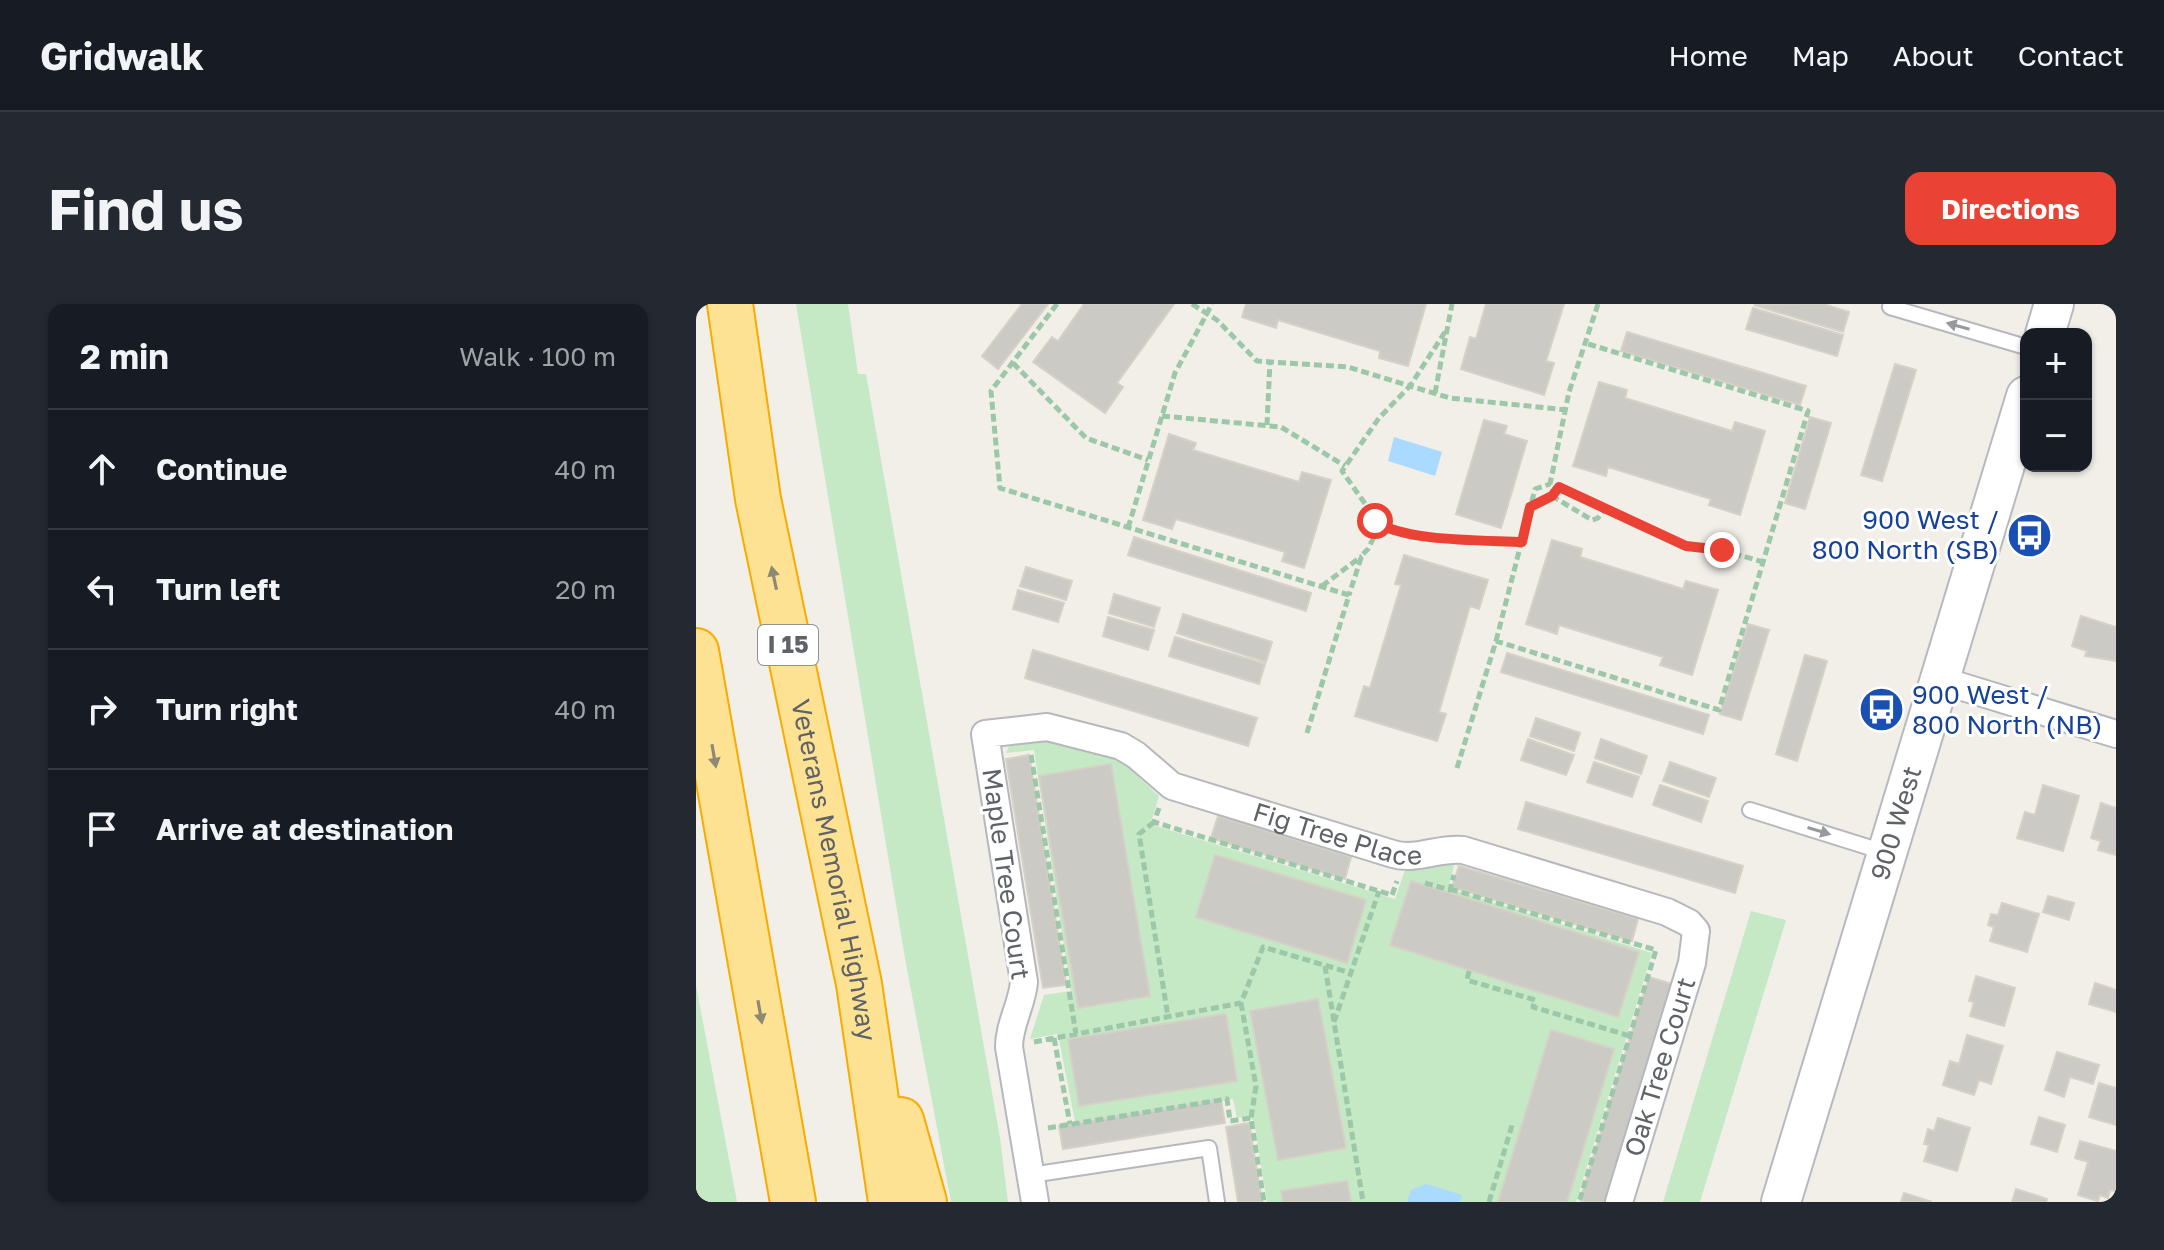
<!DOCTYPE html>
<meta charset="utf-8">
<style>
:root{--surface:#171b24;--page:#242831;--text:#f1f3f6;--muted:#9ea1a6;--line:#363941;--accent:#ea4335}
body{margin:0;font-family:"Golos Text",sans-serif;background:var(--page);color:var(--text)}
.controls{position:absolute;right:24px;top:24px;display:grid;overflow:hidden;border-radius:16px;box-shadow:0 2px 6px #0004}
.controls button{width:72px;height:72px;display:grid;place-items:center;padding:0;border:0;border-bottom:2px solid var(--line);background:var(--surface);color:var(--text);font:40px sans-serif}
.stop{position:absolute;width:24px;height:24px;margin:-18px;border:6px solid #ea4335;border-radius:50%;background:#fff}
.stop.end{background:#ea4335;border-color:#fff;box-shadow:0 2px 8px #0008}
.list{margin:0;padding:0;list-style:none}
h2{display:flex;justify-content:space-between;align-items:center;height:104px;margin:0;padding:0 32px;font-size:34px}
h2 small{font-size:26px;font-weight:400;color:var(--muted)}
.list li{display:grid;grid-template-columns:52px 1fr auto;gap:24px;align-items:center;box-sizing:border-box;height:120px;padding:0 32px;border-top:2px solid var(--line)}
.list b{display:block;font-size:30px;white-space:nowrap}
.list em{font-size:26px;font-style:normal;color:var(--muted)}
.icon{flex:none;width:44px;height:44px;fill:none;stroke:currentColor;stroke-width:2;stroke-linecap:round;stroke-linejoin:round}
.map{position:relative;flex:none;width:1420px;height:898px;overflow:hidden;border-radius:16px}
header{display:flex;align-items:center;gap:48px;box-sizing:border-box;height:112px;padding:0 40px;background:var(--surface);border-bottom:2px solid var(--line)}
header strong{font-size:38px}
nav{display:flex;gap:44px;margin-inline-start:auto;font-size:28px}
.intro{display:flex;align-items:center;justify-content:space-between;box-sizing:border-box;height:192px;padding:0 48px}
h1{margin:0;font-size:56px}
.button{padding:20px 36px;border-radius:16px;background:var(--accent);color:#fff;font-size:28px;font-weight:700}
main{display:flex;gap:48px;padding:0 48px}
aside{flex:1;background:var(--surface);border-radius:16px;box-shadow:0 2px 6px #0004}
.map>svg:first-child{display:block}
.green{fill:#c5e8c5}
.water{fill:#aadaff}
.building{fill:#cccac5;stroke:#d6d1c6;stroke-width:2}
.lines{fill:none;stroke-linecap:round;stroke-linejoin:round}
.service-casing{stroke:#b5b8bc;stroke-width:18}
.minor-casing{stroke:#b5b8bc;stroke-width:30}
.secondary-casing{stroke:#b6babf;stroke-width:42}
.motorway-casing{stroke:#f9ab00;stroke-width:48}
.path{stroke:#9cc7a9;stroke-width:5;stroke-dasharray:8 4;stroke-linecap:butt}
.service{stroke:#fff;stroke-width:14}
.minor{stroke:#fff;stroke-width:26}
.secondary{stroke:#fff;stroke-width:38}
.motorway{stroke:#fde293;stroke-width:44}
.oneway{fill:#979a9d}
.oneway2{fill:#8e8975}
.route{stroke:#ea4335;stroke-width:10}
.labels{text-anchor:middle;stroke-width:6;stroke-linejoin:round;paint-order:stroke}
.shield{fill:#fff;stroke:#8f9295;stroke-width:2}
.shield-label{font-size:24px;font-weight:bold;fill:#5f6368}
.transit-label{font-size:26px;fill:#164399;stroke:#fff;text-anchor:end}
.street-label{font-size:26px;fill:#5f6368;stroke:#fff}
</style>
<header>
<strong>Gridwalk</strong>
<nav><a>Home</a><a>Map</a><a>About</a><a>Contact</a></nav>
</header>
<div class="intro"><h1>Find us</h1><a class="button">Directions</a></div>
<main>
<aside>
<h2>2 min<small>Walk · 100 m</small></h2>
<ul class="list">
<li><svg class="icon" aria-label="ahead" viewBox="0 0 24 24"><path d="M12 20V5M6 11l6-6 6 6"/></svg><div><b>Continue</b></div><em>40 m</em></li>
<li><svg class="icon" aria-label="left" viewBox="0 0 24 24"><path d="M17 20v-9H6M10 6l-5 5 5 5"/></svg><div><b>Turn left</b></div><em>20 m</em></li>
<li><svg class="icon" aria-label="right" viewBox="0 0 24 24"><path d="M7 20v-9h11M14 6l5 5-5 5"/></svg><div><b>Turn right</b></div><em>40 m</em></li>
<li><svg class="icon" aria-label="arrive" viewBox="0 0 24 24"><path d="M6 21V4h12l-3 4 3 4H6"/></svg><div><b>Arrive at destination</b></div></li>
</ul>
</aside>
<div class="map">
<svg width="1420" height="898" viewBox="0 0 1420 898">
<rect width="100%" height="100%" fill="#f1efe8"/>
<path class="green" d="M 100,0 L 152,0 L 162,70 L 170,70 L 304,834 L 312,898 L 255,898 L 209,654 Z
M 344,436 L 368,439 L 424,456 L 463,492 L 455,518 L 460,522 L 699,595 L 709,566 L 759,558 L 752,584 L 956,649 L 880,898 L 571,898 L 558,817 L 552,812 L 541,814 L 537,795 L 379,818 L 362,730 L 334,735 L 348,691 L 375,687 L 338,446 L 310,449 L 313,442 Z
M 1055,607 L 1090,616 L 1004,898 L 967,898 Z
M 0,681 L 41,898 L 0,898 Z"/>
<path class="water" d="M 698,133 L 746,148 L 739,172 L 692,157 Z
M 730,880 L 766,891 L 764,898 L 711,898 L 715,886 Z"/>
<path class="building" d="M 326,0 L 352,0 L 302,65 L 286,52 Z
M 388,0 L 478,0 L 421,79 L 427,83 L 409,109 L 337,58 L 356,33 L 362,37 Z
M 550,0 L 730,0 L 712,62 L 683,54 L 684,47 L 582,16 L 580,24 L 546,13 Z
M 790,0 L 868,0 L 850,57 L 858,59 L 848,91 L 765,65 L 774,33 L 780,35 Z
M 1127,0 L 1153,8 L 1147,28 L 1058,1 Z
M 1057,4 L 1147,31 L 1141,52 L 1050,25 Z
M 931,28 L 1110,82 L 1104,101 L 925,47 Z
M 1199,60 L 1220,66 L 1186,177 L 1165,171 Z
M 903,78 L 931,86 L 929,94 L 1036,127 L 1039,118 L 1069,127 L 1044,211 L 1013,201 L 1015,195 L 912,163 L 910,172 L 877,162 Z
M 1114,113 L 1135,119 L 1109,205 L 1089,199 Z
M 788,116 L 811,122 L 808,130 L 831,137 L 805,224 L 760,210 Z
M 473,130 L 500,139 L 497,146 L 603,178 L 606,168 L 635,176 L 608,264 L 586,257 L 589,248 L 480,215 L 476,225 L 447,216 Z
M 438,233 L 615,289 L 610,307 L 432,251 Z
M 856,236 L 886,245 L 884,253 L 987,285 L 990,277 L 1022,286 L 996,371 L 964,361 L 967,353 L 863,321 L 861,330 L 830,320 Z
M 708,251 L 792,276 L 783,305 L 774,302 L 743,408 L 750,410 L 741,437 L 659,412 L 668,382 L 674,384 L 705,281 L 699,280 Z
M 330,263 L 376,277 L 370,296 L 324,282 Z
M 322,286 L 368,299 L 362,318 L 317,305 Z
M 418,290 L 464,304 L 458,323 L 413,309 Z
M 487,310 L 576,338 L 570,358 L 481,329 Z
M 1385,312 L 1420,323 L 1420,357 L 1389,352 L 1391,347 L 1376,342 Z
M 412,313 L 458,326 L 452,346 L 407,332 Z
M 1052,320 L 1073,326 L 1045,416 L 1024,410 Z
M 479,333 L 569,360 L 563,380 L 473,352 Z
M 337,346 L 561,414 L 552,442 L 329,374 Z
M 811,349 L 1013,411 L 1007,430 L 805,368 Z
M 1109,351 L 1131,357 L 1101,457 L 1080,450 Z
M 840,414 L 884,429 L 878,447 L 834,432 Z
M 832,435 L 878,451 L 870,471 L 825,456 Z
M 905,435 L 951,452 L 945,470 L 899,454 Z
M 333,451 L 370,681 L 347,684 L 310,455 Z
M 898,458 L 943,473 L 936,493 L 891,478 Z
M 974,458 L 1020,474 L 1013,493 L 967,477 Z
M 415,460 L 454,692 L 382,704 L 343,472 Z
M 964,481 L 1012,497 L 1005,518 L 957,501 Z
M 1347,481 L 1383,492 L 1367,547 L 1321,534 L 1329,508 L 1339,511 Z
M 830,498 L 1047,562 L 1039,589 L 822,525 Z
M 1405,499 L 1420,504 L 1420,551 L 1402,546 L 1405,537 L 1395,534 Z
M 522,512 L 655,553 L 649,575 L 515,534 Z
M 519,551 L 670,596 L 651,659 L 500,613 Z
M 763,562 L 942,615 L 936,637 L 756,583 Z
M 715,577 L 943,648 L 922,713 L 694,641 Z
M 1352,592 L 1378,599 L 1373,616 L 1347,608 Z
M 1306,599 L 1343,610 L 1331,648 L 1294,637 L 1298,623 L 1292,621 L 1295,610 L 1302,611 Z
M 1280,672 L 1319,684 L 1308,722 L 1274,712 L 1278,698 L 1273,697 Z
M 953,673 L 976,680 L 909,898 L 890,898 L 884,896 Z
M 1399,679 L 1420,686 L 1420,708 L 1393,700 Z
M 622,695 L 650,844 L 582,856 L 554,707 Z
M 530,710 L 541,777 L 383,802 L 372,735 Z
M 855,726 L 918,745 L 871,898 L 802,898 Z
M 1271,731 L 1307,742 L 1295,780 L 1283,776 L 1278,791 L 1247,781 L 1254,757 L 1263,760 Z
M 1361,748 L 1403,761 L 1397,780 L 1374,773 L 1368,793 L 1349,786 Z
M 1403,779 L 1420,784 L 1420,821 L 1393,813 Z
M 525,796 L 529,819 L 367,845 L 363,822 Z
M 1343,813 L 1369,821 L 1361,848 L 1335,840 Z
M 1242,814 L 1274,824 L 1261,867 L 1228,857 L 1233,841 L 1228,840 L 1232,825 L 1238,827 Z
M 553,819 L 566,898 L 542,898 L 530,823 Z
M 1384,837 L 1420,847 L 1420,883 L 1419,887 L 1414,886 L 1412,894 L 1404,891 L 1402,897 L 1382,891 L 1392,858 L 1379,854 Z
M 651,877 L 655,898 L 587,898 L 585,887 Z
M 1320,885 L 1351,895 L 1350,898 L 1316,898 Z
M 1208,889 L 1236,898 L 1205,898 Z"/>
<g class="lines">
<defs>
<path id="service" d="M 1194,3 L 1330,43
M 1054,506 L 1191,549
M 335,871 L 513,844 L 521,898"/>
<g id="minor">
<path d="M 1244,376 L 1420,430"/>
<path id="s1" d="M 339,898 L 313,743 C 313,720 326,701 328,678 L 289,430 L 351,423 L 425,442 L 440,451 L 476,482 L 697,550 C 720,557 744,543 767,546 L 971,608 L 993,619 L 1000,627 L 996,659 L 923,898"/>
</g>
<g id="secondary">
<path d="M 1349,30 L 1358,0"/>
<path id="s2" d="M 1085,898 L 1330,92"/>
</g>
<g id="motorway">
<path id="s3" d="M 34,0 L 62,195 L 163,680 L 195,898"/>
<path d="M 0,347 L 97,898"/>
<path d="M 205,816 L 228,898"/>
</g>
</defs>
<use href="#service" class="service-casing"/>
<use href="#minor" class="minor-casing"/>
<use href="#secondary" class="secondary-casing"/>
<use href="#motorway" class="motorway-casing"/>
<path class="path" d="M 361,0 L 295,87 L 304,184 L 653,291 L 610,432
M 496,0 L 521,16 L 561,57 L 652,63 L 714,82 L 683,114 L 646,167 L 684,221 L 672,245 L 666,251 L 653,291
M 902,0 L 873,88 L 854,180 L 990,242 L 1026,246 L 1067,258
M 749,28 L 714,82 L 754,94 L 871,106
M 317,59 L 390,134 L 452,156
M 739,89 L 756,0
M 466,112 L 585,123 L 649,162
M 571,121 L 574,57
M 834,203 L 856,192 L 896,216 L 902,214 L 909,205
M 684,221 C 726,240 780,235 825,238
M 432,224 L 479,69 L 516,0
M 626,282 L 666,252
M 800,337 L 839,185 L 854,180
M 335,451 L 380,730
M 761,464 L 800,337 L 1023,406 L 1112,107 L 889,39
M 463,504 L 458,518 L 696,591 L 701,577
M 458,518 L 443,530 L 472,713
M 729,579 L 754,586 L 758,571
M 754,585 L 960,646 L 883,898
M 629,662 L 667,898
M 773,667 L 771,676 L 839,696 L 837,703 L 934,732
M 545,699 L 560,782 L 555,814
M 638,718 L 683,587
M 358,734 L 374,820
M 338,738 L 545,699 L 567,643 L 655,669
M 352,824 L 531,795 L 534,817 L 555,814 L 568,898
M 793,898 L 817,818"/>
<use href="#service" class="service"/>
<use href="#minor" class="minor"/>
<use href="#secondary" class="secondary"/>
<use href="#motorway" class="motorway"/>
</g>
<defs><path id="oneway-solid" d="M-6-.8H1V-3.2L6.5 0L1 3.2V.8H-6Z" transform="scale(2)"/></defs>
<g class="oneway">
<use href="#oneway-solid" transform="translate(1262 22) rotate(-164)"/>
<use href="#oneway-solid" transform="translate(1123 527) rotate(17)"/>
</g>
<g class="oneway2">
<use href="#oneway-solid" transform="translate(78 274) rotate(-102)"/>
<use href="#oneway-solid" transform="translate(18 452) rotate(80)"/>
<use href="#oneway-solid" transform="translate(64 708) rotate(80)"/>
</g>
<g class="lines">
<path class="route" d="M 679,217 C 707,238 789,236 826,238 L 834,203 L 856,192 L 863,183 L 990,242 L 1026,246"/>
</g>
<defs>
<symbol id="bus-disc" viewBox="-11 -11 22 22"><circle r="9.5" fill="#1a4fb4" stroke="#fff"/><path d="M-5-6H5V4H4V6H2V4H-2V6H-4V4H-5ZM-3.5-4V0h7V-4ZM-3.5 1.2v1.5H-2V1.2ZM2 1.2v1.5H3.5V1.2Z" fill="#fff"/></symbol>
</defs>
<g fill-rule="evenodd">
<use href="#bus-disc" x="1308" y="206" width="51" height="51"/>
<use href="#bus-disc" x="1160" y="380" width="51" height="51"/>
</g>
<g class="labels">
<rect class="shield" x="62" y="321" width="60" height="40" rx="6"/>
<g class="shield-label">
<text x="92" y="349">I 15</text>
</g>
<g class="transit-label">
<text x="1303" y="225">900 West /<tspan x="1303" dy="30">800 North (SB)</tspan></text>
<text x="1216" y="400" text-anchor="start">900 West /<tspan x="1216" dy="30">800 North (NB)</tspan></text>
</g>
<g class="street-label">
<text dy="9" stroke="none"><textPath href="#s2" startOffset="396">900 West</textPath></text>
<text dy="9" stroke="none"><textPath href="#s1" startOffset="852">Fig Tree Place</textPath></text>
<text dy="9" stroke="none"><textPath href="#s3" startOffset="576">Veterans Memorial Highway</textPath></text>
<text transform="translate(310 570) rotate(82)" y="9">Maple Tree Court</text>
<text transform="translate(964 763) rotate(-73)" y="9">Oak Tree Court</text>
</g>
</g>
</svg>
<div class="controls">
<button>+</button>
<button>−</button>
</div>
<div class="stop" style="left:679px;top:217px"></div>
<div class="stop end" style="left:1026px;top:246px"></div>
</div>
</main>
